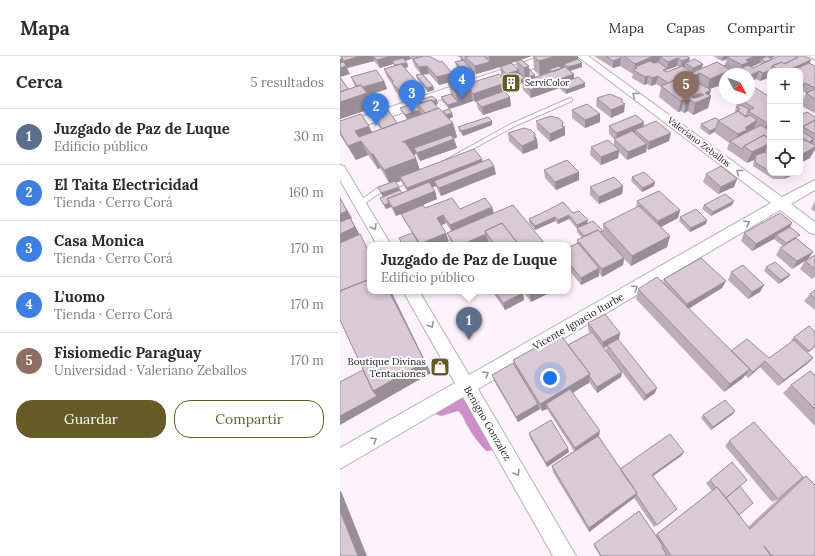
<!DOCTYPE html>
<html lang="es">
<meta charset="utf-8">
<style>
:root{--surface:#fff;--page:#f7f7f7;--text:#2b2b33;--muted:#7c7c81;--line:#e1e1e2;--accent:#655b27}
body{margin:0;font-family:Lora,serif;background:var(--page);color:var(--text)}
.controls{position:absolute;right:12px;top:12px;display:grid;overflow:hidden;border-radius:8px;box-shadow:0 4px 16px #0002}
.controls button{width:36px;height:36px;display:grid;place-items:center;padding:0;border:0;border-bottom:1px solid var(--line);background:var(--surface);color:var(--text);font:20px sans-serif}
.compass{position:absolute;left:379px;top:12px;width:36px;height:36px;border-radius:50%;background:var(--surface);box-shadow:0 4px 16px #0002;rotate:131deg}
.you{position:absolute;left:210px;top:322px;width:14px;height:14px;margin:-10px;border:3px solid #fff;border-radius:50%;background:#1a73e8;box-shadow:0 0 0 6px #1a73e833}
.badge{display:grid;place-items:center;width:26px;height:26px;border-radius:50%;background:var(--accent);color:#fff;font-size:13px;font-weight:700}
.pin{position:absolute;translate:-50% -33px;filter:drop-shadow(0 1px 2px #0008)}
.pin::after{content:'';position:absolute;top:21px;width:14px;height:12px;background:inherit;clip-path:polygon(0 0,100% 0,50% 100%)}
.popup{position:absolute;left:27px;top:186px;width:204px;height:52px;box-sizing:border-box;display:grid;place-content:center;border-radius:8px;background:var(--surface);filter:drop-shadow(0 1px 3px #0005);font-size:13px;white-space:nowrap;color:var(--muted)}
.popup b{font-size:15px;color:var(--text)}
.popup::after{content:'';position:absolute;left:50%;top:100%;margin-left:-8px;border:8px solid transparent;border-top-color:var(--surface)}
.list{margin:0;padding:0;list-style:none}
h2{display:flex;justify-content:space-between;align-items:center;height:52px;margin:0;padding:0 16px;font-size:17px}
h2 small{font-size:13px;font-weight:400;color:var(--muted)}
.list li{display:grid;grid-template-columns:26px 1fr auto;gap:12px;align-items:center;box-sizing:border-box;height:56px;padding:0 16px;border-top:1px solid var(--line)}
.list b{display:block;font-size:15px;white-space:nowrap}
.list p{margin:0;font-size:13px;white-space:nowrap;color:var(--muted)}
.list em{font-size:13px;font-style:normal;color:var(--muted)}
.actions{display:flex;gap:8px;padding:12px 16px}
.actions a{flex:1;padding:9px 0;border:1px solid var(--accent);border-radius:16px;text-align:center;font-size:14px;color:var(--accent)}
.actions .main{background:var(--accent);color:#fff}
.icon{flex:none;width:22px;height:22px;fill:none;stroke:currentColor;stroke-width:2;stroke-linecap:round;stroke-linejoin:round}
.map{position:relative;flex:none;width:475px;height:500px;overflow:hidden}
header{display:flex;align-items:center;gap:24px;box-sizing:border-box;height:56px;padding:0 20px;background:var(--surface);border-bottom:1px solid var(--line)}
header strong{font-size:19px}
nav{display:flex;gap:22px;margin-inline-start:auto;font-size:14px}
main{display:flex}
aside{flex:1;background:var(--surface)}
.map>svg:first-child{display:block}
.water{fill:#ce8ec7}
.lines{fill:none;stroke-linecap:round;stroke-linejoin:round}
.service-casing{stroke:#beadbb;stroke-width:2}
.minor-casing{stroke:#beadbb;stroke-width:2}
.primary-casing{stroke:#beadbb;stroke-width:2}
.service{fill:#fff;fill-rule:evenodd}
.minor{fill:#fff;fill-rule:evenodd}
.primary{fill:#fff;fill-rule:evenodd}
.wall{fill:#bbadb9;fill-rule:evenodd}
.shaded-wall{fill:#998d96}
.building{fill:#dac9d7;stroke:#998d96;fill-rule:evenodd}
.oneway{stroke:#989698}
.labels{text-anchor:middle;stroke-width:4;stroke-linejoin:round;paint-order:stroke}
.far-poi-label{font-size:9px;fill:#1b151a;stroke:#fff;text-anchor:start}
.far-street-label{font-size:9px;fill:#1b151a;stroke:#fff}
.street-label{font-size:10px;fill:#1b151a;stroke:#fff}
.poi-label{font-size:10px;fill:#1b151a;stroke:#fff;text-anchor:end}
</style>
<header>
<strong>Mapa</strong>
<nav><a>Mapa</a><a>Capas</a><a>Compartir</a></nav>
</header>
<main>
<aside>
<h2>Cerca<small>5 resultados</small></h2>
<ul class="list">
<li><span class="badge" style="background:#5c6f8a">1</span><div><b>Juzgado de Paz de Luque</b><p>Edificio público</p></div><em>30 m</em></li>
<li><span class="badge" style="background:#3f7fe0">2</span><div><b>El Taita Electricidad</b><p>Tienda · Cerro Corá</p></div><em>160 m</em></li>
<li><span class="badge" style="background:#3f7fe0">3</span><div><b>Casa Monica</b><p>Tienda · Cerro Corá</p></div><em>170 m</em></li>
<li><span class="badge" style="background:#3f7fe0">4</span><div><b>L'uomo</b><p>Tienda · Cerro Corá</p></div><em>170 m</em></li>
<li><span class="badge" style="background:#8d6e63">5</span><div><b>Fisiomedic Paraguay</b><p>Universidad · Valeriano Zeballos</p></div><em>170 m</em></li>
</ul>
<div class="actions"><a class="main">Guardar</a><a>Compartir</a></div>
</aside>
<div class="map">
<svg width="475" height="500" viewBox="0 0 475 500">
<rect width="100%" height="100%" fill="#fef3fc"/>
<path class="water" d="M 121,334 L 155,394 L 146,395 C 139,387 133,380 128,371 C 124,365 124,360 118,355 L 101,360 L 93,357 Z"/>
<g class="lines">
<defs>
<path id="service" d="M 230,42 L 232,43 L 232,45 L 175,70 L 107,107 L 105,108 L 102,106 L 171,68 Z
M 71,121 L 73,121 L 73,125 L 40,137 L 22,149 L 20,149 L 17,147 L 36,133 Z"/>
<path id="minor" d="M 237,0 L 248,0 L 442,141 L 475,124 L 475,134 L 451,148 L 475,166 L 475,178 L 470,177 L 440,154 L 138,333 L 236,500 L 213,500 L 123,341 L 0,413 L 0,392 L 115,327 L 63,235 L 79,235 L 129,319 L 431,147 Z
M 0,109 L 4,110 L 51,189 L 37,189 L 0,124 Z"/>
<path id="primary" d="M 202,0 L 222,0 L 220,3 L 0,78 L 0,68 Z
M 449,0 L 466,0 L 475,5 L 475,14 L 451,3 Z"/>
</defs>
<use href="#service" class="service-casing"/>
<use href="#minor" class="minor-casing"/>
<use href="#primary" class="primary-casing"/>
<use href="#service" class="service"/>
<use href="#minor" class="minor"/>
<use href="#primary" class="primary"/>
</g>
<path class="wall" d="M 0,0 L 70,0 L 71,3 L 65,5 L 67,7 L 68,11 L 65,12 L 78,27 L 81,36 L 62,42 L 55,35 L 52,28 L 47,21 L 44,13 L 54,10 L 53,8 L 40,12 L 34,5 L 7,12 L 10,18 Z
M 117,0 L 192,0 L 136,18 L 135,17 L 135,20 L 128,22 L 116,10 L 115,6 L 121,4 L 120,1 L 118,1 Z
M 193,0 L 238,3 L 242,11 L 230,15 L 234,22 L 245,31 L 226,38 L 219,32 L 191,42 L 183,34 L 182,27 L 169,32 L 169,34 L 164,36 L 171,50 L 143,59 L 138,53 L 136,45 L 135,46 L 132,43 L 133,45 L 109,53 L 102,45 L 101,41 L 111,38 L 108,27 L 127,28 L 161,19 L 160,11 L 177,12 L 176,5 L 189,13 L 195,21 L 200,20 L 194,14 Z
M 254,0 L 348,0 L 347,0 L 349,6 L 363,8 L 362,12 L 352,16 L 344,12 L 352,16 L 385,9 L 387,3 L 382,5 L 373,0 L 436,0 L 430,2 L 432,3 L 458,1 L 471,4 L 469,7 L 475,10 L 475,56 L 474,57 L 460,49 L 466,37 L 461,35 L 460,15 L 430,15 L 430,23 L 428,22 L 420,25 L 416,23 L 409,26 L 409,18 L 385,18 L 385,34 L 378,30 L 369,33 L 369,39 L 371,40 L 368,52 L 353,59 L 348,55 L 344,57 L 341,55 L 338,56 L 319,41 L 321,31 L 316,28 L 311,30 L 307,28 L 304,29 L 292,22 L 293,18 L 280,10 L 273,12 ZM 420,7 L 421,8 L 413,12 L 411,11 ZM 337,10 L 339,11 L 327,16 L 326,16 L 327,14 Z
M 71,1 L 114,25 L 99,29 L 89,18 L 83,18 L 93,30 L 94,34 L 88,36 L 77,23 L 76,19 L 81,18 L 75,11 Z
M 0,21 L 8,33 L 15,31 L 11,21 L 44,25 L 47,33 L 28,39 L 33,52 L 0,63 Z
M 409,28 L 430,72 L 428,73 L 430,75 L 430,117 L 454,117 L 453,119 L 444,123 L 433,123 L 413,110 L 414,104 L 407,107 L 387,93 L 389,87 L 374,76 L 369,79 L 360,72 L 361,68 L 379,64 L 395,57 L 396,56 L 395,55 L 396,51 L 398,50 L 393,46 L 394,42 L 409,42 Z
M 257,42 L 282,43 L 282,47 L 284,56 L 271,62 L 256,50 Z
M 80,44 L 98,48 L 96,49 L 98,52 L 103,56 L 113,61 L 109,63 L 113,67 L 117,81 L 114,83 L 117,92 L 80,105 L 76,98 L 74,99 L 80,114 L 143,106 L 156,118 L 101,140 L 97,133 L 96,130 L 92,131 L 95,135 L 97,143 L 56,160 L 51,151 L 46,153 L 40,142 L 43,140 L 38,131 L 49,127 L 40,112 L 38,113 L 28,99 L 16,104 L 0,79 L 0,65 L 32,76 L 41,73 L 36,67 L 33,59 L 57,67 L 82,58 L 67,63 L 62,56 L 60,52 L 79,52 L 78,48 L 81,47 ZM 61,125 L 67,135 L 62,137 L 56,127 Z
M 232,54 L 260,58 L 260,66 L 245,72 L 232,62 Z
M 460,59 L 475,61 L 475,89 L 472,87 L 471,87 L 475,89 L 475,93 L 470,102 L 460,107 L 460,75 L 461,74 L 460,73 Z
M 152,65 L 152,69 L 123,80 L 119,75 L 118,71 Z
M 196,65 L 223,70 L 225,71 L 225,79 L 210,86 L 197,73 Z
M 304,66 L 303,70 L 329,85 L 308,94 L 306,92 L 306,96 L 287,104 L 279,96 L 278,102 L 261,109 L 250,99 L 251,91 L 274,89 L 274,83 L 269,78 L 269,70 Z
M 168,77 L 195,78 L 198,92 L 183,98 L 169,85 Z
M 204,114 L 239,116 L 239,124 L 216,134 L 205,122 Z
M 366,118 L 397,123 L 394,131 L 378,138 L 363,126 Z
M 292,121 L 314,130 L 302,136 L 291,125 Z
M 283,130 L 282,138 L 259,148 L 250,139 L 250,131 Z
M 297,145 L 340,154 L 338,162 L 321,171 L 330,180 L 327,191 L 291,210 L 284,203 L 283,209 L 262,221 L 259,217 L 259,220 L 241,229 L 228,213 L 228,192 L 237,187 L 237,184 L 242,182 L 237,176 L 237,173 L 229,163 L 218,168 L 215,165 L 195,174 L 189,167 L 189,163 L 233,157 L 247,168 L 263,175 L 263,168 L 296,152 Z
M 475,145 L 475,156 L 471,153 Z
M 364,149 L 392,149 L 371,160 L 362,153 Z
M 152,151 L 154,157 L 206,189 L 150,189 L 148,186 L 140,189 L 112,189 L 110,185 L 107,177 L 111,175 L 106,167 L 101,169 L 109,185 L 99,189 L 63,189 L 59,182 L 72,177 L 65,165 L 61,158 L 85,152 L 120,153 Z
M 340,161 L 367,164 L 366,168 L 350,176 L 339,165 Z
M 452,167 L 450,171 L 457,183 L 473,196 L 468,203 L 452,213 L 436,199 L 440,192 L 443,190 L 434,183 L 412,195 L 401,185 L 404,177 Z
M 475,199 L 475,221 L 472,223 L 460,213 L 465,205 Z
M 426,211 L 450,219 L 447,222 L 439,228 L 424,215 Z
M 391,216 L 424,229 L 420,236 L 408,243 L 388,224 Z
M 324,223 L 386,225 L 382,232 L 348,252 L 391,295 L 429,302 L 453,286 L 451,284 L 454,281 L 475,291 L 467,297 L 473,302 L 467,308 L 438,330 L 420,311 L 408,322 L 405,319 L 403,322 L 384,336 L 296,243 L 298,233 L 323,227 Z
M 475,234 L 475,254 L 464,245 L 470,238 Z
M 152,235 L 181,235 L 184,244 L 165,254 Z
M 183,235 L 209,235 L 209,237 L 191,246 Z
M 248,267 L 280,277 L 278,283 L 315,337 L 304,345 L 282,316 L 281,321 L 257,337 L 249,326 L 233,337 L 259,380 L 280,413 L 344,396 L 341,400 L 313,420 L 334,456 L 314,471 L 294,442 L 249,476 L 213,416 L 212,410 L 234,395 L 207,353 L 202,355 L 199,351 L 200,353 L 178,366 L 154,325 L 152,319 L 174,310 L 173,304 L 228,289 L 250,277 L 248,274 ZM 267,290 L 266,295 L 264,292 Z
M 475,319 L 475,370 L 443,337 L 451,329 Z
M 393,358 L 371,374 L 361,362 L 363,359 Z
M 189,377 L 229,396 L 207,411 L 190,382 Z
M 389,385 L 463,421 L 466,420 L 475,500 L 260,500 L 254,490 L 254,488 L 315,479 L 372,435 L 366,427 L 370,424 L 400,430 L 399,459 L 408,471 L 438,443 L 432,446 L 385,390 Z"/>
<path class="shaded-wall" d="M 20,0 L 33,0 L 34,5 L 7,12 L 10,18 L 0,21 L 0,12 L 6,10 L 4,5 Z
M 52,0 L 70,0 L 71,3 L 54,8 L 52,5 L 53,8 L 40,12 L 37,4 Z
M 149,0 L 192,0 L 151,14 Z
M 216,0 L 238,0 L 238,7 L 224,8 L 224,11 L 213,15 L 209,13 L 210,16 L 200,20 L 199,5 Z
M 281,0 L 280,10 L 273,12 L 273,5 Z
M 314,0 L 333,0 L 320,1 L 319,9 L 297,12 L 295,11 L 294,14 L 295,8 Z
M 385,0 L 390,0 L 387,1 L 387,3 L 382,5 L 383,1 Z
M 414,0 L 436,0 L 425,5 L 421,3 L 420,7 L 407,13 L 399,18 L 402,9 L 406,4 Z
M 2,2 L 3,6 L 0,7 L 0,3 Z
M 338,2 L 337,10 L 327,14 L 328,6 Z
M 350,2 L 348,9 L 345,7 L 345,11 L 341,13 L 342,5 Z
M 471,4 L 466,15 L 441,15 Z
M 150,6 L 151,14 L 136,18 L 135,10 Z
M 67,7 L 68,11 L 57,14 L 56,10 Z
M 242,7 L 242,11 L 229,15 L 228,11 Z
M 363,8 L 362,12 L 352,16 L 353,12 Z
M 87,10 L 89,18 L 81,19 L 79,11 Z
M 189,10 L 189,21 L 195,19 L 195,23 L 182,26 L 182,27 L 169,32 L 169,34 L 135,46 L 133,38 L 168,26 L 166,18 L 179,14 L 180,24 L 185,22 L 184,12 Z
M 391,14 L 390,18 L 385,18 L 385,26 L 382,28 L 379,26 L 378,30 L 367,34 L 370,23 Z
M 431,14 L 430,15 L 428,22 L 420,25 L 423,17 Z
M 419,15 L 416,23 L 409,26 L 409,20 Z
M 134,16 L 135,20 L 128,22 L 127,18 Z
M 112,17 L 114,25 L 99,29 L 97,21 Z
M 360,17 L 357,28 L 343,30 L 338,26 L 335,38 L 331,36 L 329,37 L 331,29 Z
M 234,18 L 234,26 L 219,28 L 219,32 L 191,42 L 190,34 Z
M 308,20 L 307,28 L 304,29 L 305,21 Z
M 318,20 L 316,28 L 311,30 L 312,22 Z
M 44,25 L 47,33 L 28,39 L 33,52 L 0,63 L 0,46 L 19,33 Z
M 78,27 L 81,36 L 62,42 L 59,34 Z
M 245,27 L 245,31 L 226,38 L 226,34 Z
M 465,27 L 461,35 L 460,35 L 460,29 Z
M 93,30 L 94,34 L 88,36 L 87,32 Z
M 130,30 L 133,45 L 119,50 L 115,35 Z
M 371,34 L 369,41 L 371,40 L 368,52 L 353,59 L 355,47 L 352,41 L 361,37 L 359,46 L 365,37 Z
M 170,41 L 171,50 L 143,59 L 142,51 Z
M 282,43 L 282,49 L 285,48 L 284,56 L 271,62 L 271,54 Z
M 97,44 L 98,48 L 85,53 L 84,49 Z
M 344,44 L 341,55 L 338,56 L 341,45 Z
M 350,44 L 348,55 L 344,57 L 346,45 Z
M 430,44 L 430,54 L 429,57 L 427,46 Z
M 118,46 L 119,50 L 109,53 L 108,49 Z
M 80,54 L 81,58 L 67,63 L 65,59 Z
M 112,57 L 113,61 L 108,63 L 106,59 Z
M 260,58 L 260,66 L 245,72 L 245,64 Z
M 417,64 L 413,75 L 394,88 L 398,78 L 405,72 Z
M 152,65 L 152,69 L 123,80 L 122,75 Z
M 223,66 L 223,72 L 225,71 L 225,79 L 210,86 L 210,78 L 222,70 Z
M 304,66 L 303,74 L 295,74 L 295,77 L 276,85 L 277,77 Z
M 430,66 L 430,72 L 424,75 L 427,67 Z
M 113,67 L 117,81 L 83,95 L 114,83 L 117,92 L 80,105 L 77,97 L 74,92 L 76,98 L 68,101 L 62,86 Z
M 29,70 L 36,84 L 21,85 L 28,99 L 16,104 L 8,90 L 15,75 Z
M 376,72 L 374,76 L 369,79 L 370,75 Z
M 331,77 L 329,85 L 308,94 L 309,86 Z
M 195,78 L 196,84 L 197,83 L 198,92 L 183,98 L 182,90 L 194,82 Z
M 474,83 L 472,87 L 467,90 L 469,86 Z
M 307,88 L 306,96 L 287,104 L 288,96 Z
M 428,88 L 423,100 L 416,99 L 414,104 L 407,107 L 412,96 Z
M 475,91 L 475,93 L 470,102 L 460,107 L 460,100 L 461,99 Z
M 279,94 L 278,102 L 261,109 L 261,101 Z
M 31,98 L 33,98 L 40,112 L 38,113 Z
M 76,102 L 81,117 L 60,121 L 61,125 L 50,129 L 44,114 Z
M 142,103 L 144,111 L 94,125 L 96,130 L 70,140 L 67,132 Z
M 154,110 L 156,118 L 101,140 L 99,132 Z
M 239,116 L 239,124 L 216,134 L 215,126 Z
M 450,117 L 454,117 L 453,119 L 444,123 L 446,119 Z
M 397,123 L 394,131 L 378,138 L 381,131 Z
M 315,126 L 314,130 L 302,136 L 303,132 Z
M 283,130 L 282,138 L 259,148 L 259,141 Z
M 59,131 L 60,135 L 43,141 L 41,137 Z
M 95,135 L 97,143 L 56,160 L 53,152 Z
M 0,142 L 12,162 L 11,163 L 20,179 L 0,188 Z
M 394,145 L 392,149 L 371,160 L 373,156 Z
M 49,147 L 51,151 L 46,153 L 44,149 Z
M 152,151 L 154,159 L 112,177 L 110,169 Z
M 340,154 L 338,162 L 317,173 L 318,165 Z
M 103,159 L 106,167 L 100,170 L 97,162 Z
M 229,159 L 229,163 L 218,168 L 218,164 Z
M 215,161 L 215,165 L 195,174 L 195,170 Z
M 248,164 L 247,168 L 237,173 L 237,169 Z
M 367,164 L 366,168 L 350,176 L 351,172 Z
M 452,167 L 448,175 L 436,179 L 434,183 L 412,195 L 416,188 Z
M 106,177 L 109,185 L 99,189 L 80,189 L 80,188 Z
M 146,178 L 148,186 L 140,189 L 121,189 Z
M 330,180 L 327,191 L 291,210 L 292,200 Z
M 473,196 L 468,203 L 452,213 L 457,205 Z
M 284,202 L 283,209 L 262,221 L 262,213 Z
M 259,212 L 259,220 L 241,229 L 241,222 Z
M 450,219 L 447,222 L 439,228 L 441,224 Z
M 386,225 L 382,232 L 345,255 L 347,248 Z
M 424,229 L 420,236 L 408,243 L 412,236 Z
M 49,235 L 51,235 L 91,317 L 0,369 L 0,360 L 33,335 Z
M 191,235 L 209,235 L 209,237 L 191,246 L 189,236 Z
M 183,237 L 184,244 L 165,254 L 163,247 Z
M 280,277 L 279,283 L 262,293 L 263,286 Z
M 475,290 L 475,291 L 466,298 L 469,295 Z
M 473,302 L 467,308 L 438,330 L 444,324 Z
M 425,305 L 420,311 L 408,322 L 413,316 Z
M 410,313 L 403,322 L 384,336 L 390,328 Z
M 282,316 L 281,321 L 257,337 L 257,331 Z
M 250,318 L 249,327 L 208,351 L 206,348 L 207,353 L 202,355 L 200,348 Z
M 317,332 L 315,337 L 304,345 L 306,339 Z
M 198,348 L 200,353 L 178,366 L 176,361 Z
M 395,355 L 393,358 L 371,374 L 373,371 Z
M 260,375 L 259,380 L 235,396 L 235,392 Z
M 228,392 L 229,396 L 207,411 L 206,407 Z
M 344,396 L 341,400 L 310,422 L 312,419 Z
M 0,435 L 1,435 L 27,500 L 18,500 L 0,455 Z
M 297,437 L 294,442 L 249,476 L 249,472 Z"/>
<path class="building" d="M 1,0 L 20,0 L 4,5 Z
M 33,0 L 52,0 L 37,4 Z
M 76,0 L 83,0 L 73,3 L 71,1 Z
M 84,0 L 89,0 L 100,6 L 102,5 L 112,17 L 97,21 L 87,10 L 79,11 L 73,3 Z
M 120,0 L 129,0 L 125,1 L 126,3 L 124,4 Z
M 129,0 L 144,0 L 150,6 L 135,10 L 125,1 Z
M 193,0 L 216,0 L 199,5 Z
M 266,0 L 281,0 L 281,2 L 273,5 Z
M 284,0 L 314,0 L 295,8 Z
M 323,0 L 347,0 L 350,2 L 342,5 L 338,2 L 328,6 L 320,1 Z
M 390,0 L 414,0 L 406,4 L 409,6 L 402,9 L 387,1 Z
M 427,0 L 432,3 L 426,6 L 421,3 Z
M 439,0 L 455,0 L 458,1 L 444,8 L 442,6 L 432,10 L 431,14 L 423,17 L 419,15 L 409,20 L 409,18 L 392,18 L 390,17 L 408,9 L 413,12 Z
M 461,0 L 464,0 L 471,4 L 446,15 L 441,15 L 432,10 L 442,6 L 444,8 Z
M 63,2 L 67,7 L 55,9 L 52,5 Z
M 238,3 L 242,7 L 228,11 L 224,8 Z
M 355,3 L 363,8 L 353,12 L 345,7 Z
M 123,4 L 134,16 L 127,18 L 115,6 Z
M 181,4 L 189,10 L 184,12 L 176,5 Z
M 310,5 L 314,7 L 318,6 L 327,12 L 323,14 L 327,16 L 342,10 L 352,16 L 328,27 L 318,20 L 312,22 L 308,20 L 305,21 L 293,14 L 297,12 L 295,11 Z
M 4,6 L 6,10 L 0,12 L 0,7 Z
M 377,6 L 391,14 L 370,23 L 360,17 L 344,24 L 349,27 L 355,25 L 371,34 L 365,37 L 371,40 L 355,47 L 350,44 L 346,45 L 344,44 L 341,45 L 321,30 ZM 338,26 L 343,30 L 338,32 L 333,28 ZM 361,37 L 364,39 L 355,42 L 352,41 Z
M 171,7 L 179,14 L 166,18 L 160,11 Z
M 469,7 L 475,10 L 475,32 L 465,27 L 460,29 L 460,15 L 452,15 Z
M 61,8 L 78,27 L 59,34 L 52,27 L 53,25 L 44,13 Z
M 386,9 L 396,14 L 390,17 L 391,14 L 384,10 Z
M 219,10 L 222,12 L 213,16 L 209,13 Z
M 225,11 L 234,18 L 190,34 L 182,26 Z
M 189,13 L 195,19 L 189,21 Z
M 36,14 L 44,25 L 23,31 L 21,29 L 17,30 L 11,21 Z
M 179,17 L 185,22 L 180,24 Z
M 82,18 L 93,30 L 87,32 L 76,19 Z
M 159,18 L 168,26 L 133,38 L 131,35 L 130,30 L 127,28 Z
M 0,21 L 8,33 L 0,36 Z
M 238,21 L 245,27 L 226,34 L 219,28 Z
M 122,23 L 130,30 L 115,35 L 108,27 Z
M 385,26 L 385,29 L 382,28 Z
M 409,28 L 430,41 L 430,44 L 427,46 L 430,48 L 430,50 L 428,51 L 430,53 L 430,66 L 427,67 L 408,55 L 414,52 L 403,45 L 411,41 L 409,39 Z
M 21,29 L 27,37 L 0,46 L 0,36 Z
M 475,33 L 475,43 L 466,37 Z
M 164,35 L 170,41 L 142,51 L 136,45 Z
M 111,38 L 118,46 L 108,49 L 101,41 Z
M 270,38 L 282,43 L 282,46 L 285,48 L 271,54 L 257,42 Z
M 92,40 L 97,44 L 93,45 L 91,44 L 82,47 L 80,44 Z
M 394,42 L 406,42 L 407,43 L 403,45 L 402,47 Z
M 91,44 L 98,52 L 85,57 L 78,48 Z
M 75,47 L 80,54 L 65,59 L 60,52 Z
M 247,48 L 260,58 L 245,64 L 232,54 Z
M 401,49 L 410,54 L 408,55 L 407,59 L 405,60 L 398,55 L 396,56 L 400,53 L 396,51 Z
M 99,52 L 113,67 L 62,86 L 65,86 L 76,102 L 44,114 L 33,98 L 31,98 L 21,85 L 8,90 L 0,76 L 0,65 L 21,58 L 29,70 L 15,75 L 19,81 Z
M 109,53 L 112,57 L 106,59 L 103,55 Z
M 48,54 L 57,67 L 42,73 L 33,59 Z
M 398,55 L 406,61 L 410,59 L 417,64 L 405,72 L 407,74 L 398,78 L 378,65 Z
M 467,56 L 475,61 L 475,64 L 464,70 L 460,68 L 460,67 L 463,65 L 460,63 L 460,59 Z
M 296,59 L 304,66 L 277,77 L 269,70 Z
M 211,60 L 218,62 L 223,66 L 222,70 L 225,71 L 210,78 L 196,65 Z
M 148,61 L 152,65 L 122,75 L 118,71 Z
M 375,62 L 379,64 L 378,65 L 376,72 L 370,75 L 361,68 Z
M 475,64 L 475,78 L 463,71 Z
M 316,65 L 331,77 L 309,86 L 295,74 Z
M 421,69 L 430,75 L 430,83 L 424,79 L 404,90 L 402,93 L 390,85 Z
M 184,72 L 191,74 L 195,78 L 194,82 L 197,83 L 182,90 L 168,77 Z
M 292,75 L 307,88 L 288,96 L 274,83 Z
M 460,75 L 461,75 L 474,83 L 469,86 L 460,80 Z
M 111,79 L 114,83 L 77,97 L 74,92 Z
M 424,79 L 430,83 L 430,90 L 428,88 L 412,96 L 404,90 Z
M 460,82 L 475,89 L 475,91 L 461,99 L 460,98 Z
M 268,84 L 279,94 L 261,101 L 251,91 Z
M 134,93 L 142,103 L 67,132 L 60,121 Z
M 425,96 L 430,99 L 430,116 L 415,106 L 416,99 Z
M 149,103 L 154,110 L 99,132 L 94,125 Z
M 227,104 L 239,116 L 215,126 L 204,114 Z
M 381,110 L 397,123 L 381,131 L 366,118 Z
M 304,116 L 315,126 L 303,132 L 292,121 Z
M 431,117 L 450,117 L 446,119 L 434,119 Z
M 274,121 L 283,130 L 259,141 L 250,131 Z
M 55,125 L 59,131 L 41,137 L 38,131 Z
M 89,126 L 95,135 L 53,152 L 47,143 Z
M 60,134 L 62,137 L 47,143 L 49,147 L 44,149 L 40,142 Z
M 319,135 L 340,154 L 318,165 L 297,145 Z
M 385,138 L 394,145 L 373,156 L 364,149 Z
M 0,142 L 7,155 L 0,158 Z
M 112,142 L 120,153 L 145,142 L 152,151 L 110,169 L 103,159 L 97,162 L 106,177 L 80,188 L 61,158 L 83,149 L 85,152 Z
M 223,146 L 233,157 L 239,155 L 248,164 L 237,169 L 229,159 L 218,164 L 215,161 L 195,170 L 189,163 L 208,154 Z
M 173,149 L 206,189 L 179,189 L 162,167 L 145,175 L 146,178 L 121,189 L 115,189 L 107,177 Z
M 299,150 L 330,180 L 292,200 L 263,168 Z
M 356,153 L 367,164 L 351,172 L 340,161 Z
M 440,157 L 452,167 L 416,188 L 404,177 Z
M 10,162 L 15,171 L 0,178 L 0,166 Z
M 253,165 L 263,175 L 260,176 L 258,174 L 244,180 L 237,172 Z
M 162,167 L 179,189 L 155,189 L 145,175 Z
M 450,171 L 460,179 L 446,187 L 436,179 Z
M 258,174 L 284,202 L 262,213 L 237,184 Z
M 72,177 L 80,189 L 63,189 L 59,182 Z
M 20,178 L 30,198 L 30,223 L 0,235 L 0,187 Z
M 456,182 L 473,196 L 457,205 L 440,192 Z
M 238,187 L 259,212 L 241,222 L 228,206 L 228,192 Z
M 475,199 L 475,213 L 465,205 Z
M 361,202 L 386,225 L 347,248 L 324,223 Z
M 435,206 L 450,219 L 441,224 L 426,211 Z
M 403,209 L 424,229 L 412,236 L 391,216 Z
M 317,221 L 410,313 L 390,328 L 298,233 Z
M 30,223 L 30,235 L 49,235 L 85,306 L 33,335 L 0,264 L 0,235 Z
M 475,234 L 475,243 L 470,238 Z
M 155,235 L 181,235 L 183,237 L 163,247 Z
M 265,258 L 280,277 L 263,286 L 248,267 Z
M 469,270 L 475,276 L 475,290 L 469,295 L 454,281 Z
M 252,276 L 282,316 L 257,331 L 249,320 L 250,318 L 228,289 Z
M 220,278 L 250,318 L 200,348 L 173,304 Z
M 278,283 L 317,332 L 306,339 L 267,289 Z
M 407,283 L 429,302 L 454,284 L 473,302 L 444,324 L 425,305 L 413,316 L 391,295 Z
M 173,307 L 198,348 L 176,361 L 152,319 Z
M 23,314 L 33,335 L 37,340 L 0,360 L 0,326 Z
M 470,315 L 475,319 L 475,353 L 451,329 Z
M 230,333 L 260,375 L 235,392 L 206,348 Z
M 385,344 L 395,355 L 373,371 L 363,359 Z
M 211,364 L 228,392 L 206,407 L 189,377 Z
M 414,366 L 463,421 L 438,443 L 389,385 Z
M 330,378 L 344,396 L 312,419 L 337,453 L 317,469 L 296,438 L 297,437 L 280,413 Z
M 258,380 L 297,437 L 249,472 L 212,410 Z
M 392,406 L 407,424 L 386,442 L 377,431 L 376,432 L 370,424 Z
M 466,420 L 475,429 L 475,500 L 432,500 L 424,490 L 431,500 L 331,500 L 317,478 L 377,431 L 410,473 Z
M 400,430 L 413,447 L 399,459 L 386,442 Z
M 0,455 L 18,500 L 0,500 Z
M 299,455 L 323,490 L 322,491 L 327,500 L 261,500 L 254,488 Z"/>
<defs><path id="oneway-chevron" d="M-2-3.5L2.5 0L-2 3.5" fill="none" stroke-width="1.6" stroke-linecap="round" stroke-linejoin="round"/></defs>
<g class="oneway">
<use href="#oneway-chevron" transform="translate(295 39) rotate(-143)"/>
<use href="#oneway-chevron" transform="translate(399 116) rotate(-143)"/>
<use href="#oneway-chevron" transform="translate(407 167) rotate(-30)"/>
<use href="#oneway-chevron" transform="translate(34 171) rotate(60)"/>
<use href="#oneway-chevron" transform="translate(295 232) rotate(-30)"/>
<use href="#oneway-chevron" transform="translate(91 269) rotate(60)"/>
<use href="#oneway-chevron" transform="translate(146 318) rotate(-30)"/>
<use href="#oneway-chevron" transform="translate(34 384) rotate(-30)"/>
<use href="#oneway-chevron" transform="translate(177 417) rotate(60)"/>
</g>
<defs>
<symbol id="building-square" viewBox="-11 -11 22 22"><rect x="-9" y="-9" width="18" height="18" rx="4" fill="#655b27" stroke="#fff"/><path d="M-4-6H4V6H1V3H-1V6H-4ZM-2.5-4.3h1.7v1.8h-1.7ZM.8-4.3h1.7v1.8H.8ZM-2.5-1h1.7V.8h-1.7ZM.8-1h1.7V.8H.8Z" fill="#fff"/></symbol>
<symbol id="shop-square" viewBox="-11 -11 22 22"><rect x="-9" y="-9" width="18" height="18" rx="4" fill="#655b27" stroke="#fff"/><path d="M-5-2.5h2.3a2.7 3.5 0 0 1 5.4 0H5L5.5 6h-11ZM-1.5-2.5h3a1.5 2.3 0 0 0-3 0Z" fill="#fff"/></symbol>
</defs>
<g fill-rule="evenodd">
<use href="#building-square" x="160" y="16" width="22" height="22"/>
<use href="#shop-square" x="89" y="300" width="22" height="22"/>
</g>
<g class="labels">
<g class="far-poi-label">
<text x="185" y="30">ServiColor</text>
</g>
<g class="far-street-label">
<text transform="translate(359 86) rotate(37)" y="3">Valeriano Zeballos</text>
</g>
<g class="street-label">
<text transform="translate(238 265) rotate(-30)" y="4">Vicente Ignacio Iturbe</text>
<text transform="translate(148 367) rotate(60)" y="4">Benigno Gonzalez</text>
</g>
<g class="poi-label">
<text x="86" y="309">Boutique Divinas<tspan x="86" dy="12">Tentaciones</tspan></text>
</g>
</g>
</svg>
<div class="controls">
<button>+</button>
<button>−</button>
<button><svg class="icon" aria-label="locate" viewBox="0 0 24 24"><circle cx="12" cy="12" r="6"/><path d="M12 2v4M12 18v4M2 12h4M18 12h4"/></svg></button>
</div>
<svg class="compass" viewBox="-18 -18 36 36"><path d="M0-13l5 13h-10z" fill="#e53935"/><path d="M0 13l5-13h-10z" fill="#7c7c81"/></svg>
<div class="you"></div>
<div class="pin badge" style="left:129px;top:284px;background:#5c6f8a">1</div>
<div class="popup"><b>Juzgado de Paz de Luque</b>Edificio público</div>
<div class="pin badge" style="left:36px;top:70px;background:#3f7fe0">2</div>
<div class="pin badge" style="left:72px;top:57px;background:#3f7fe0">3</div>
<div class="pin badge" style="left:122px;top:43px;background:#3f7fe0">4</div>
<div class="pin badge" style="left:346px;top:48px;background:#8d6e63">5</div>
</div>
</main>
